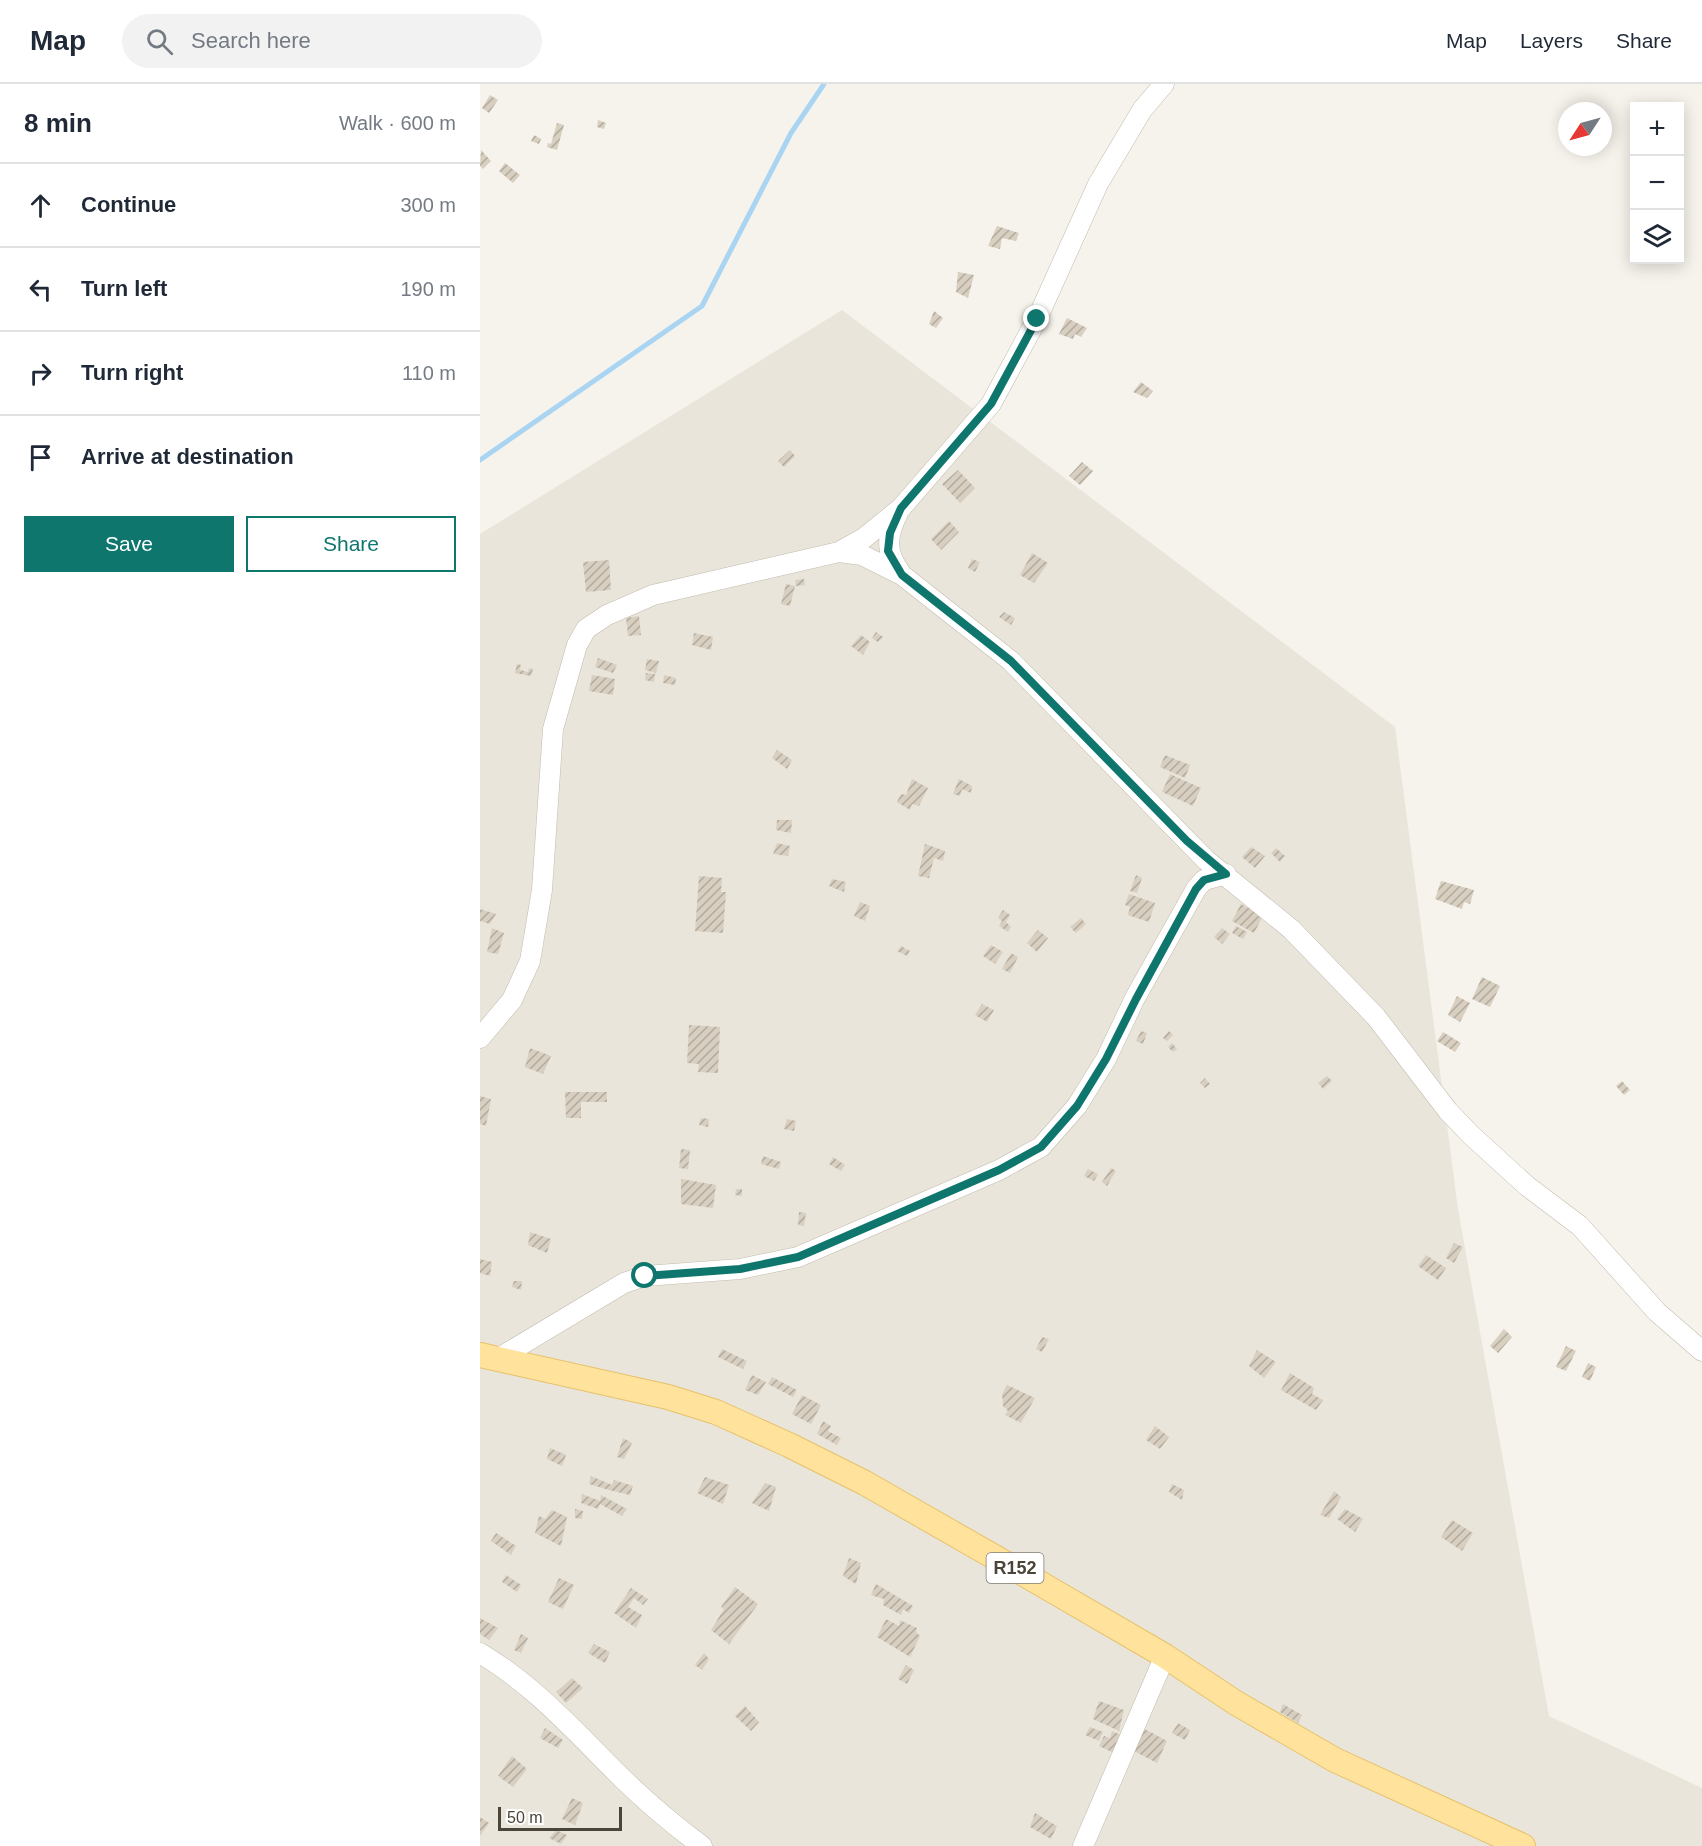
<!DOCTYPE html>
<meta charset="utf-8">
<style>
:root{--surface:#fff;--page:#f2f2f3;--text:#1f2937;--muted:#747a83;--line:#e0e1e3;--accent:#0f766e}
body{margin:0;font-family:Helvetica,sans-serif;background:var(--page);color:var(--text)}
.controls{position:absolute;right:18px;top:18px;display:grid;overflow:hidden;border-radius:0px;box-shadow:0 3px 15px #0003}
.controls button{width:54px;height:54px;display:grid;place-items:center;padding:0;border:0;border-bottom:2px solid var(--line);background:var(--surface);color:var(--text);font:30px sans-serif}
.compass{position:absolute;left:1078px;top:18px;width:54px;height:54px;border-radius:50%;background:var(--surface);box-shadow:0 3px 15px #0003;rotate:234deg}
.scale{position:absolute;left:18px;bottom:15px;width:124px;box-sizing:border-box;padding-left:6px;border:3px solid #4b4439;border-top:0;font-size:16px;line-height:21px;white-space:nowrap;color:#4b4439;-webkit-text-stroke:4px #fff;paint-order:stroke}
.stop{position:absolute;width:18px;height:18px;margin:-14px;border:4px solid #0f766e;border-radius:50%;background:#fff}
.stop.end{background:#0f766e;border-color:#fff;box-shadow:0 2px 6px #0008}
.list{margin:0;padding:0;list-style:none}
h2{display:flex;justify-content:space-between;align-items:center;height:78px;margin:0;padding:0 24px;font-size:26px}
h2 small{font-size:20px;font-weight:400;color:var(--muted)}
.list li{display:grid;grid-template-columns:39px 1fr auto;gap:18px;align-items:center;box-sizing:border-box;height:84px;padding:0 24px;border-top:2px solid var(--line)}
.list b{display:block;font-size:22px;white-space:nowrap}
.list em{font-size:20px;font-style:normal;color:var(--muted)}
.actions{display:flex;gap:12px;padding:18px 24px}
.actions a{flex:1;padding:14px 0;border:2px solid var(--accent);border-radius:0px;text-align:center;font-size:21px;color:var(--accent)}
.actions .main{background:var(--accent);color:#fff}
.icon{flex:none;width:33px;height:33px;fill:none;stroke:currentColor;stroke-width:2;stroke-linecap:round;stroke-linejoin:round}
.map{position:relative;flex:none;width:1222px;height:1762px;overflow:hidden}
header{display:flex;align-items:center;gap:36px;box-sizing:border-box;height:84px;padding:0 30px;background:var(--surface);border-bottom:2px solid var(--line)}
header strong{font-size:28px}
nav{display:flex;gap:33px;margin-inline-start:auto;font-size:21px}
.search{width:420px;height:54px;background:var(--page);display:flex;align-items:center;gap:15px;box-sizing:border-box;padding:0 21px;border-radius:33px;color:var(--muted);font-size:22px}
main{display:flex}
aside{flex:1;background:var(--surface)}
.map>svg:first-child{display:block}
.residential{fill:#eae5da}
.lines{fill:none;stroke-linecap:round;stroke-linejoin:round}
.stream{stroke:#a9d4f2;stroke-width:5}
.building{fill:url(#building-hatch)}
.minor-casing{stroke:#c2bbae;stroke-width:21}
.major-casing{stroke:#e6c16a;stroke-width:26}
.minor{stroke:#fff;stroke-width:20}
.major{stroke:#ffe39c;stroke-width:24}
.route{stroke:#0f766e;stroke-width:8}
.labels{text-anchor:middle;stroke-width:6;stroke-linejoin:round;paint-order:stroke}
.shield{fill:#fff;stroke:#817c74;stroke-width:1.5}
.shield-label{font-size:18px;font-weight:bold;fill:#4b4439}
</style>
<header>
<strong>Map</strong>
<div class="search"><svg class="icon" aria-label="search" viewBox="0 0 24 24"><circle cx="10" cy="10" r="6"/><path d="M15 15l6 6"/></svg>Search here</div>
<nav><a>Map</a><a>Layers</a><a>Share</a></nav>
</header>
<main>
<aside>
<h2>8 min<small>Walk · 600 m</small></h2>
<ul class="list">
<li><svg class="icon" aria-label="ahead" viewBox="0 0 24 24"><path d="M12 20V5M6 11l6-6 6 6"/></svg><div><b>Continue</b></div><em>300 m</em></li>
<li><svg class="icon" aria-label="left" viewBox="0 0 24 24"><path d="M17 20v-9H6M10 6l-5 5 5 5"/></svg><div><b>Turn left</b></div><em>190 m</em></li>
<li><svg class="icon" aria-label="right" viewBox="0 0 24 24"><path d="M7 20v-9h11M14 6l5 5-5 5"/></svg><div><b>Turn right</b></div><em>110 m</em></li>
<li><svg class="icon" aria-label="arrive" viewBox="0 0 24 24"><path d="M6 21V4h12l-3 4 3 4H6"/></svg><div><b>Arrive at destination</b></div></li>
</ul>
<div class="actions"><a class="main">Save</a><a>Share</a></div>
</aside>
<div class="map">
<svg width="1222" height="1762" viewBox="0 0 1222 1762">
<defs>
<pattern id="building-hatch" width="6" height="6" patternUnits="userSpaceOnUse" patternTransform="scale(1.5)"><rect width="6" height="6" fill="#d8cfc1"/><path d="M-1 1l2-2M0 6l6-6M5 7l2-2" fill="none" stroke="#b1aa9e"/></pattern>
</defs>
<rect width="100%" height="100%" fill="#f6f3ec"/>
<path class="residential" d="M 362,226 L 915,643 L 978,1125 L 1069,1632 L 1222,1704 L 1222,1762 L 0,1762 L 0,450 Z"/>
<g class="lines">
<path class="stream" d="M 0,376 L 222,222 L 311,49 L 344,0"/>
</g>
<path class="building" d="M 10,11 L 18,16 L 9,29 L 2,24 Z
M 118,36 L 126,39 L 124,45 L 117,43 Z
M 77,39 L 84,41 L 77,66 L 67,63 L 68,59 L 71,60 Z
M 54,51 L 61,55 L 59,60 L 51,57 Z
M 1,66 L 11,77 L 3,85 L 0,82 Z
M 25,79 L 40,91 L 33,99 L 19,87 Z
M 517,142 L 539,149 L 536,157 L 522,154 L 520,165 L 508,162 Z
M 478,188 L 494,191 L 488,214 L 476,208 Z
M 454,227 L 463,234 L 456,244 L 449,240 Z
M 587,234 L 607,244 L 601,253 L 595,250 L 593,255 L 579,250 Z
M 661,298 L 673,307 L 667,314 L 653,308 Z
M 310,366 L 315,372 L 304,383 L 298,377 Z
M 602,378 L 613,387 L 600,401 L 589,392 Z
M 478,386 L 495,404 L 480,419 L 462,400 Z
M 469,437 L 479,448 L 461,466 L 451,455 Z
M 552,469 L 568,479 L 554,499 L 540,491 Z
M 492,475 L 500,478 L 495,488 L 488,484 Z
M 129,476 L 131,506 L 106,508 L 103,478 Z
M 324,495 L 325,501 L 316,502 L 315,496 Z
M 306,500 L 315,502 L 310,522 L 301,520 Z
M 524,528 L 535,534 L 531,541 L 519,533 Z
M 159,532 L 161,551 L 148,552 L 146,534 Z
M 396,548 L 403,553 L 398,558 L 392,554 Z
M 214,549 L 233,553 L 231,566 L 212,561 Z
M 381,551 L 390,558 L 383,571 L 371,562 Z
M 118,574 L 137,581 L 133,589 L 115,583 Z
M 167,575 L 179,577 L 176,589 L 165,586 Z
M 37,580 L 41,581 L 40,586 L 48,588 L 49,584 L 53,585 L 51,592 L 35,589 Z
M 166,589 L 175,590 L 174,598 L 165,596 Z
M 112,591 L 135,595 L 133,611 L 109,607 Z
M 184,591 L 196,594 L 195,601 L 183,599 Z
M 297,666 L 312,676 L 307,685 L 292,674 Z
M 685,671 L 710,681 L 705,694 L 680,683 Z
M 690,690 L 721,704 L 713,722 L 682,708 Z
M 432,695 L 448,704 L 439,722 L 432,720 L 430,726 L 417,718 L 421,710 L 426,711 Z
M 479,695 L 492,702 L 491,709 L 482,705 L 480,712 L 473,710 Z
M 297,736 L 312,736 L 311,749 L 296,746 Z
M 297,759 L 310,762 L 308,772 L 293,770 Z
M 445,760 L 465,767 L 463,777 L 454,774 L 449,794 L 438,792 Z
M 771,763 L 785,772 L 775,784 L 762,773 Z
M 796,764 L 805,772 L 800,778 L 791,769 Z
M 656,791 L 662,794 L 657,809 L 650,807 Z
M 219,792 L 242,794 L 241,808 L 246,808 L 243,849 L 215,847 Z
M 352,795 L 366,798 L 364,808 L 349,802 Z
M 961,797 L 994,806 L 990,820 L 984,818 L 982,825 L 955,815 Z
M 649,810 L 675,819 L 669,838 L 648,831 L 650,823 L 645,821 Z
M 380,818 L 390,822 L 385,837 L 374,832 Z
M 761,820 L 783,832 L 774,849 L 752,837 Z
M 0,825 L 16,830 L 10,840 L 0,837 Z
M 523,826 L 530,831 L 526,838 L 531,843 L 528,848 L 519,842 L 522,837 L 518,834 Z
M 601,834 L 606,840 L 596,849 L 590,843 Z
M 756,842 L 767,848 L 763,855 L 752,849 Z
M 12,844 L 24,849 L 18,870 L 7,868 Z
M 742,844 L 750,850 L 742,860 L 734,853 Z
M 558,846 L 568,854 L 557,868 L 547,859 Z
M 511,861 L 523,868 L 515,880 L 503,872 Z
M 421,862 L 430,867 L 427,872 L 417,867 Z
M 531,869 L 538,873 L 530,889 L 522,885 Z
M 1002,893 L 1020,902 L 1010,923 L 992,915 Z
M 977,912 L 990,919 L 980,938 L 968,931 Z
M 502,920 L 514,926 L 507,938 L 495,931 Z
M 209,941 L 240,943 L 238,989 L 218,988 L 219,980 L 207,979 Z
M 661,947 L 667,949 L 663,960 L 656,957 Z
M 689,947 L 693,951 L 687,957 L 683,954 Z
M 963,948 L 981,959 L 975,968 L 957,957 Z
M 692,959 L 697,965 L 693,968 L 688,963 Z
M 50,964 L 71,972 L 63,990 L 45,983 Z
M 847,992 L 852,997 L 843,1005 L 838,999 Z
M 725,994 L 730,1000 L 725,1004 L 720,999 Z
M 1142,997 L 1150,1006 L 1144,1011 L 1136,1002 Z
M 85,1008 L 127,1008 L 127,1018 L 101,1018 L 101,1034 L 86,1034 Z
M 0,1012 L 11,1015 L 6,1042 L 0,1040 Z
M 221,1034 L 229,1035 L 228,1043 L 219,1041 Z
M 307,1035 L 316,1037 L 314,1047 L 304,1045 Z
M 201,1065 L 210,1066 L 208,1085 L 199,1084 Z
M 283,1072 L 301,1078 L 299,1085 L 281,1080 Z
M 353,1073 L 365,1081 L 361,1087 L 349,1080 Z
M 631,1084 L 636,1087 L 627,1102 L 622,1098 Z
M 608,1085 L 618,1090 L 614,1097 L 604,1092 Z
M 201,1095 L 236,1101 L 233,1124 L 201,1120 Z
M 256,1105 L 262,1105 L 262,1112 L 255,1111 Z
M 319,1128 L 326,1129 L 324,1142 L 318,1141 Z
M 50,1148 L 71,1155 L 67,1169 L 48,1161 Z
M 974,1159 L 983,1163 L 974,1179 L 966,1174 Z
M 946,1171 L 966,1184 L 958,1196 L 938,1182 Z
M 0,1175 L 12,1178 L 10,1192 L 0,1189 Z
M 34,1197 L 42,1197 L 41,1206 L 32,1203 Z
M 1024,1245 L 1032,1253 L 1018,1269 L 1010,1262 Z
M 562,1253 L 569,1255 L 562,1268 L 556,1265 Z
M 1086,1262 L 1096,1267 L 1086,1287 L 1076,1283 Z
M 242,1265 L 267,1277 L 263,1285 L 238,1273 Z
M 777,1266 L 796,1278 L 784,1294 L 769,1282 Z
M 1108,1279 L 1116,1283 L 1110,1297 L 1102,1293 Z
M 810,1289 L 834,1304 L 832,1310 L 843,1316 L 836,1326 L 801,1306 Z
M 272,1291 L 286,1298 L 278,1311 L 265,1306 Z
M 292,1293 L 317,1306 L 313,1313 L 288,1300 Z
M 527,1301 L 555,1314 L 541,1339 L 525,1331 L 528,1327 L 523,1322 L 522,1310 Z
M 322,1311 L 341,1321 L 331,1340 L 312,1330 Z
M 343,1337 L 351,1342 L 348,1347 L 361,1354 L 357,1361 L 337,1350 Z
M 675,1342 L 689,1353 L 680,1365 L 666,1356 Z
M 143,1354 L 152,1359 L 144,1375 L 137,1373 Z
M 70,1364 L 86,1371 L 82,1382 L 67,1375 Z
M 111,1392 L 132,1401 L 134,1396 L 153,1402 L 150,1411 L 129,1406 L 109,1400 Z
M 225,1393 L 249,1401 L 243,1420 L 217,1409 Z
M 285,1399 L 296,1403 L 289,1427 L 272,1419 Z
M 692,1400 L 704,1406 L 702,1416 L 689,1408 Z
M 854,1407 L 861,1413 L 849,1434 L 840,1431 Z
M 102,1410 L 120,1417 L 121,1411 L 147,1425 L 142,1432 L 120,1420 L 118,1425 L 101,1419 Z
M 95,1425 L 103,1427 L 102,1435 L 95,1434 Z
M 865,1425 L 883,1435 L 875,1448 L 857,1435 Z
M 72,1426 L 87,1433 L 81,1462 L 55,1449 L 59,1432 L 65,1435 Z
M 972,1436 L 993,1449 L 982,1467 L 961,1453 Z
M 16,1449 L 36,1462 L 31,1471 L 11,1457 Z
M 369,1474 L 381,1479 L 376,1500 L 363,1492 Z
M 26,1491 L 41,1501 L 37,1508 L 22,1498 Z
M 79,1494 L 94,1501 L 83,1525 L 68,1518 Z
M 396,1500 L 433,1522 L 429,1529 L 423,1525 L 421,1531 L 403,1521 L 404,1515 L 391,1511 Z
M 255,1503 L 278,1520 L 249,1560 L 231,1546 L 244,1525 L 241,1523 Z
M 151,1504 L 168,1515 L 163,1521 L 154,1514 L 148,1523 L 162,1531 L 156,1544 L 134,1529 Z
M 0,1534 L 18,1544 L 9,1556 L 0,1550 Z
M 406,1535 L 419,1542 L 420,1536 L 437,1544 L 436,1548 L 440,1552 L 430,1573 L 397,1553 Z
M 41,1550 L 48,1554 L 41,1569 L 34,1566 Z
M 114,1560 L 130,1568 L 125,1579 L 108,1569 Z
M 224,1569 L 229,1575 L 222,1586 L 215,1581 Z
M 426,1581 L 434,1586 L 427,1600 L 418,1595 Z
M 92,1594 L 103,1604 L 86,1619 L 76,1608 Z
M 619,1617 L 644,1626 L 639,1647 L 613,1635 Z
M 803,1620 L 822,1631 L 818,1639 L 800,1628 Z
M 265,1622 L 279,1638 L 271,1647 L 255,1632 Z
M 698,1639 L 710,1646 L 705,1656 L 692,1649 Z
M 659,1642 L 687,1657 L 677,1679 L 648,1664 Z
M 610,1643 L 623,1648 L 619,1657 L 605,1651 Z
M 65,1644 L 83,1656 L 78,1664 L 60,1654 Z
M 632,1647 L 641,1651 L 634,1669 L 619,1662 L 624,1652 L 630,1654 Z
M 32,1672 L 47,1685 L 33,1703 L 18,1692 Z
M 92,1714 L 103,1719 L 95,1741 L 82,1735 Z
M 555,1729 L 577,1742 L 571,1755 L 550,1743 Z
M 0,1733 L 9,1739 L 0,1752 Z
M 76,1746 L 87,1751 L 81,1760 L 69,1754 Z"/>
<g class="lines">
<defs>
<path id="minor" d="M 418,429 C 406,453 405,469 422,491 L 531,577 L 726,776 L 811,845 L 896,933 L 968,1027 L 991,1051 L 1047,1102 L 1100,1142 L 1177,1228 L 1222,1267
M 359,468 L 382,471 L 420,490
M 0,954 L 32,916 L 50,877 L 62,806 L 73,645 L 97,561 L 106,545 L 127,531 L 173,511 L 359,468 L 384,454 L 421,424 L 511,320 L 557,235 L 618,100 L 662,26 L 684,0
M 19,1274 L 144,1199 L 165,1192 L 260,1185 L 318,1173 L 519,1086 L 561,1063 L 597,1022 L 626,975 L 655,914 L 716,805 L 724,796 L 746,790
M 0,1569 C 57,1603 98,1651 145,1697 C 169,1720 195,1742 222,1762
M 603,1762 L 685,1572"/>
<path id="major" d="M 0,1271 L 188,1313 L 236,1328 L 309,1361 L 385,1399 L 544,1490 L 685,1572 L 756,1619 L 855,1676 L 1043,1762"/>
</defs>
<use href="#minor" class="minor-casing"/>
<use href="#major" class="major-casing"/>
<use href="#minor" class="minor"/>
<use href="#major" class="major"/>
</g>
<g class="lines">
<path class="route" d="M 165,1192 L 260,1185 L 318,1173 L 519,1086 L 561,1063 L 597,1022 L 626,975 L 656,915 L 716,805 L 724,796 L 746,790 L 707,757 L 531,577 L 422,491 L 408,467 L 410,449 L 421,424 L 511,320 L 557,235"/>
</g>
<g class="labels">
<rect class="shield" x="506.5" y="1469" width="57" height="30" rx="4.5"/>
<g class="shield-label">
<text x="535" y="1490">R152</text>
</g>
</g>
</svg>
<div class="controls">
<button>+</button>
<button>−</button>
<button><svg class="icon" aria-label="layers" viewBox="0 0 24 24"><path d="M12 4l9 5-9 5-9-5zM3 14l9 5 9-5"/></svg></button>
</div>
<svg class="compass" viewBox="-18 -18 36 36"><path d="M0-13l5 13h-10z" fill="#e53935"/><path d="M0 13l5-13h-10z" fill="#747a83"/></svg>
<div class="scale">50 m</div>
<div class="stop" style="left:165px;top:1192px"></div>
<div class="stop end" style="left:557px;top:235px"></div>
</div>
</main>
